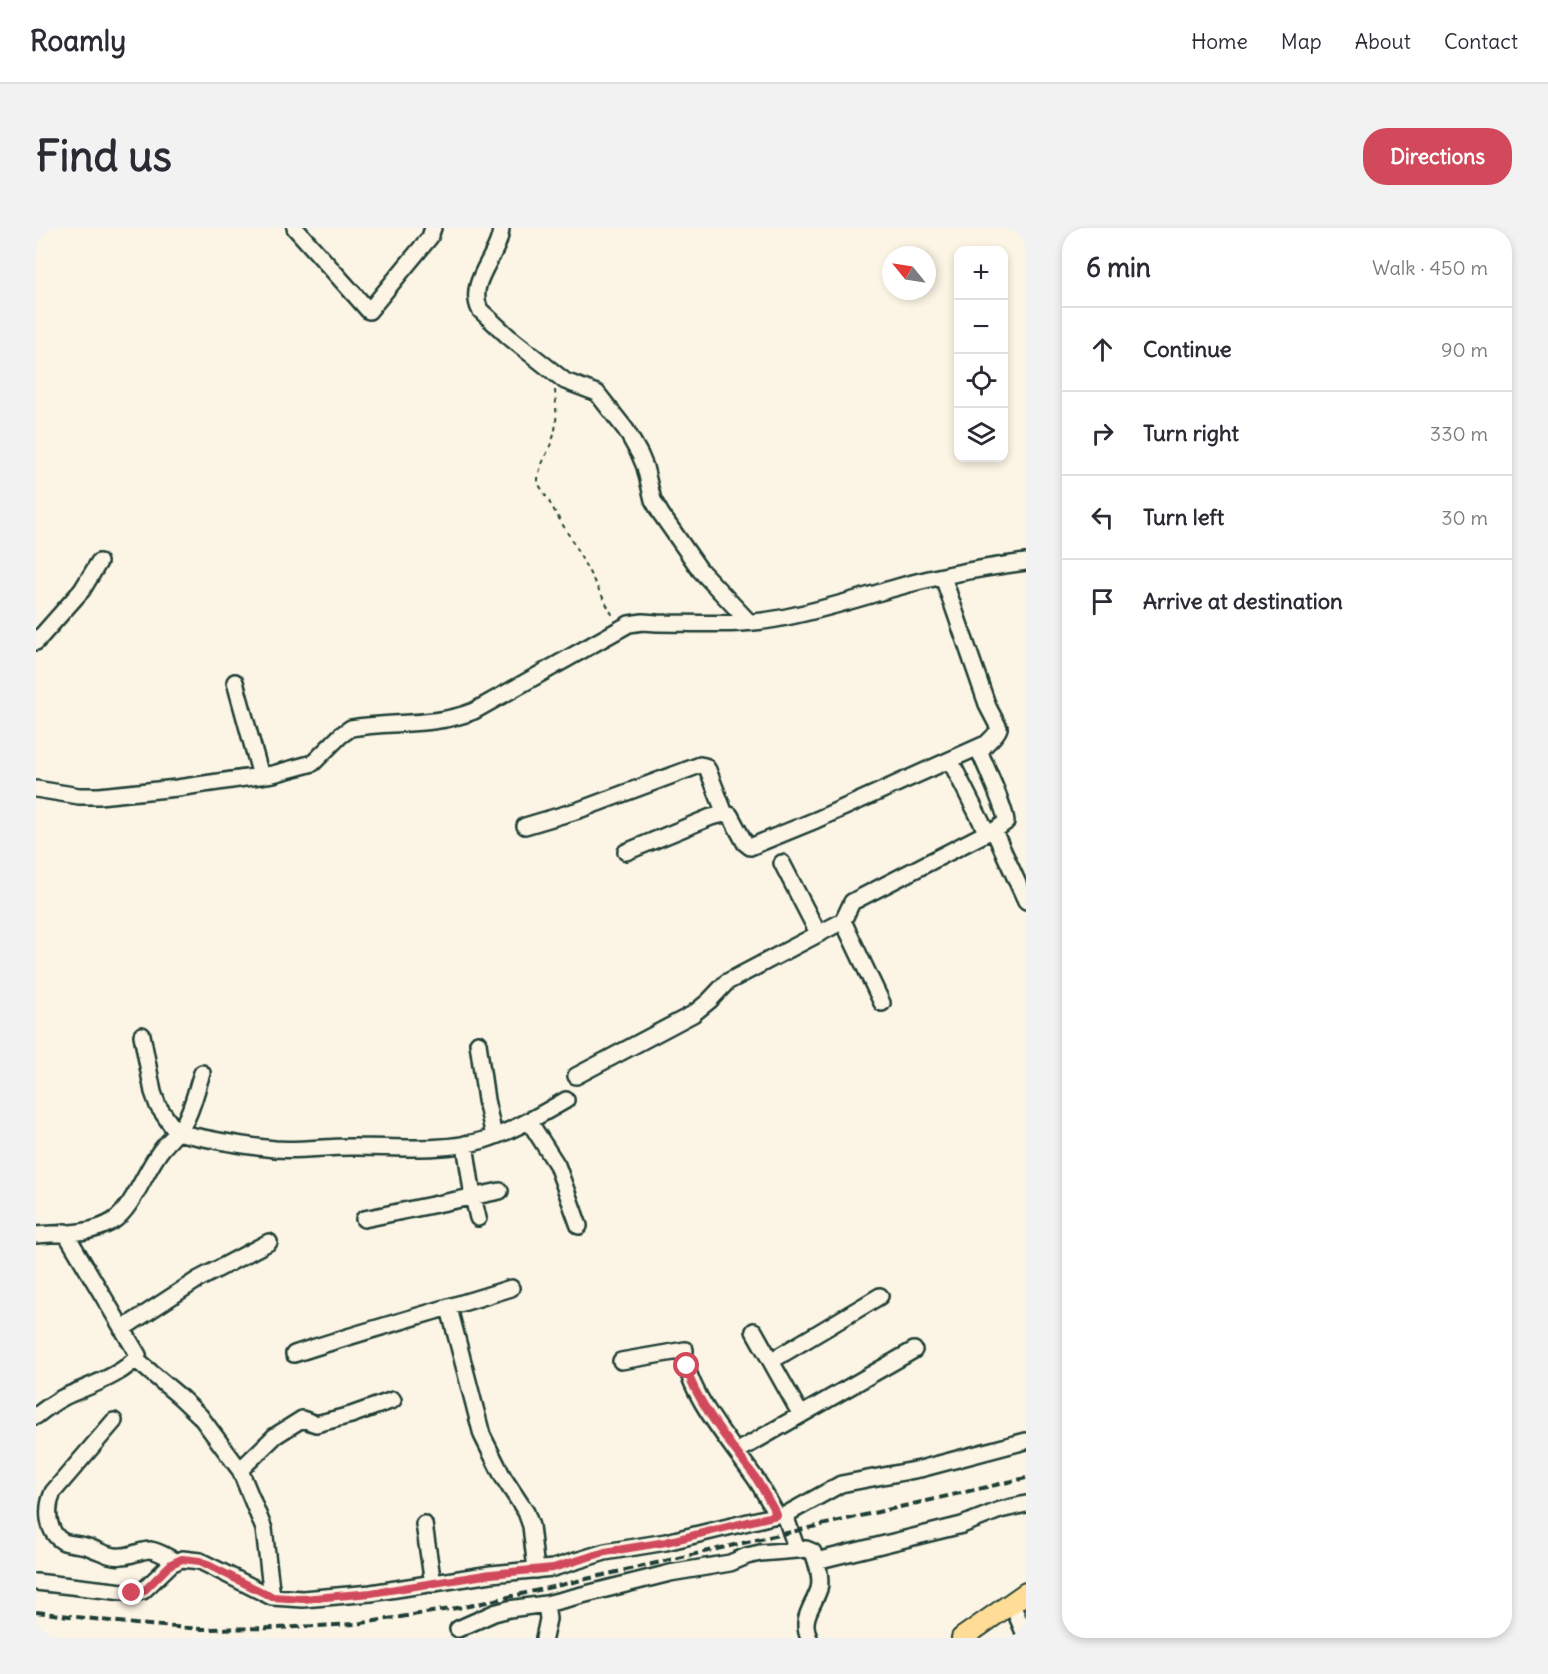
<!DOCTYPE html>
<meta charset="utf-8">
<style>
:root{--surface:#fff;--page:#f2f2f3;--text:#2b2b33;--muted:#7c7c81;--line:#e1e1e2;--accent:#d1495b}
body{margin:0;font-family:Delius,sans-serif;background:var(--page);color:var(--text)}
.controls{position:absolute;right:18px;top:18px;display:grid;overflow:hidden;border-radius:12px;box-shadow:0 3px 9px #0003}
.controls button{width:54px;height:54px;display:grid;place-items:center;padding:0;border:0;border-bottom:2px solid var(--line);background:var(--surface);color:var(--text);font:30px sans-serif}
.compass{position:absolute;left:846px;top:18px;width:54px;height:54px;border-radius:50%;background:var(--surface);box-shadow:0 3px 9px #0003;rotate:300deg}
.stop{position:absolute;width:18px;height:18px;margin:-14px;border:4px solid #d1495b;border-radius:50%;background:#fff}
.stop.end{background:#d1495b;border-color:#fff;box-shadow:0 2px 6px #0008}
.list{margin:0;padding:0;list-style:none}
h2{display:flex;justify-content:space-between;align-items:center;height:78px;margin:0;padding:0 24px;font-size:26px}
h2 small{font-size:20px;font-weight:400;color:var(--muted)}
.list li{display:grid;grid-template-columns:39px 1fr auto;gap:18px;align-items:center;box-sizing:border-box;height:84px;padding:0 24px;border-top:2px solid var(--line)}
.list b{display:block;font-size:22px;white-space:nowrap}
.list em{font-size:20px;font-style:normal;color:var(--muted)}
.icon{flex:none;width:33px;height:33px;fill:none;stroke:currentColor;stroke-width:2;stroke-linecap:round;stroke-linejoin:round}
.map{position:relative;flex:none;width:990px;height:1410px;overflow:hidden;border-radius:24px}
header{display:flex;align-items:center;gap:36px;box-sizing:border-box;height:84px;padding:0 30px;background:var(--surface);border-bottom:2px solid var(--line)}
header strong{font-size:28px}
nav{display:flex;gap:33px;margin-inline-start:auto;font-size:21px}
.intro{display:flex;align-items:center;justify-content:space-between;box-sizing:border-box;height:144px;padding:0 36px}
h1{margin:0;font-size:42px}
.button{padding:15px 27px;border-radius:24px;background:var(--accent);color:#fff;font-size:21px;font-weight:700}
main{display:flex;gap:36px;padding:0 36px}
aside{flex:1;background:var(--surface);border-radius:24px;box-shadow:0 3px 9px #0003}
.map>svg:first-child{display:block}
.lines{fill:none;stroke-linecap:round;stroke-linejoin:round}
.minor-casing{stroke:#1f3d34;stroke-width:20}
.major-casing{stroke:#1f3d34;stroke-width:24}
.path{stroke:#1f3d34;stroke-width:2;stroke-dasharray:4.5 4.5;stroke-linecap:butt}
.minor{stroke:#fcf5e5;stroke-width:15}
.major{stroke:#ffdd96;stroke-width:20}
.rail{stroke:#1f3d34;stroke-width:4;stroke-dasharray:9 4.5;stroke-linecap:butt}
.route{stroke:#d1495b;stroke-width:8}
</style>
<header>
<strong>Roamly</strong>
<nav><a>Home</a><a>Map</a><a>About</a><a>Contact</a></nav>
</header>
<div class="intro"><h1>Find us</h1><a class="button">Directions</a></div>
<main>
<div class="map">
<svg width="990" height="1410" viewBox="0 0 990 1410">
<rect width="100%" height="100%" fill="#fcf5e5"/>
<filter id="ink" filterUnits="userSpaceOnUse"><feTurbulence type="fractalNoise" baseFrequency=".0167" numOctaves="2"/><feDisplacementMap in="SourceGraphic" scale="12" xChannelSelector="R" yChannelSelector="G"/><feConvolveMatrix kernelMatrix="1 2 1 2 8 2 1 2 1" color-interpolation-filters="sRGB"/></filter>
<g filter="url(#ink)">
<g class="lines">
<defs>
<path id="minor" d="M 259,0 L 333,83 L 394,9 L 397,0
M 465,0 C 464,28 430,53 444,82 L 473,109 L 529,153 L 561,165 L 590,202 L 604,227 L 609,239 L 617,272 L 625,286 L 664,342 L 713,394
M 907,349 L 952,479 L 963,500 C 960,510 949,513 944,525 C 949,536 971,586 970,594 L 958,603
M 0,414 L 46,362 L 63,334
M 199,454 L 225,548
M 914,532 L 951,605
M 0,561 L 43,568 L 63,568 L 141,560 L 237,546 L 277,535 L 305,507 L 315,500 C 357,493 398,499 438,483 L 593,396 L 607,394 L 621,395 C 660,395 702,398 740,391 C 780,384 817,372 855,361 C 899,348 945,340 990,334
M 489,598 L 543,582 L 664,537 L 669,538 L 672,542 L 689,586
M 590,624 L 675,589 L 689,586 L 694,587 L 709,615 L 714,619 L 780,592 L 947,517
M 746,635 L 782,705
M 807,693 L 846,775
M 106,807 L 117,864 L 122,878 L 140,904 C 170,911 208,918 239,921 C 266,923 294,918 321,919 C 363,919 407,924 448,912 C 477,903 504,887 530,872
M 442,815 L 450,872 L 458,908
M 540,848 L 657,786 L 673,773 L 691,754 L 807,693 L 816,674 L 954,603 L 958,603 L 990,673
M 493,893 L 521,937 L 543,998
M 429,916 L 437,969 L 442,990
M 328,991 L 464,963
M 0,1007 C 25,1005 55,1007 77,993 C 96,981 109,944 123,925 C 130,915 140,907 147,897 C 157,881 160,862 166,845
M 413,1080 L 446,1207 L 467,1249 L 490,1284 L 495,1298 L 500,1342
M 86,1101 L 161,1052 L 233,1014
M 718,1103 L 765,1187
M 258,1126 C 330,1102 403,1083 475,1060
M 99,1131 L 143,1168 L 164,1188 L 204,1242 L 228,1301 L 236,1369
M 585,1133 L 649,1122 C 646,1158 696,1217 717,1247 C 726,1259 733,1274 741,1287
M 735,1133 L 844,1068
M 0,1188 C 9,1181 18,1174 28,1169 C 49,1159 89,1147 102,1127 L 29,1004
M 78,1193 L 17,1264 C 10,1280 10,1305 28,1314 C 37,1317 47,1316 55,1320 C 66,1324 75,1330 86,1328 C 96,1328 104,1322 114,1322 C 123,1323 131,1329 139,1333
M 700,1224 L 878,1122
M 204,1242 L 239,1208 L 266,1191 L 280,1196 L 315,1187 L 357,1172
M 388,1296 L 397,1356
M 780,1333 L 926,1297 L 964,1282 L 990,1276
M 0,1354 L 96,1365 L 107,1363 L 135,1336 L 146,1331 L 164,1333 L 236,1369 L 267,1371 L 335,1365 L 455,1346 L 517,1340 L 569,1324 L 630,1314 L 741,1287 L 749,1287
M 975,1374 L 990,1409
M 422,1401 L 458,1385 L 473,1381 L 510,1376 L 634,1345 L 694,1335 L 711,1328 L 724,1325 L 761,1322
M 508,1410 L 512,1391 L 510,1376
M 773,1410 C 764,1390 777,1379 783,1361 C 786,1349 781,1335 777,1324 L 770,1321 L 761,1322 L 749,1287 L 805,1256 L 884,1241 L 990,1213"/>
<path id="major" d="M 926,1410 L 990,1365"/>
</defs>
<use href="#minor" class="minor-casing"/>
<use href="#major" class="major-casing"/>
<path class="path" d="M 519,162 C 520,178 522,195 517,210 C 513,224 501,240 502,255 L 534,309 L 578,390"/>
<use href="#minor" class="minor"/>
<use href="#major" class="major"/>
<path class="rail" d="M 0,1384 L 99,1396 L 166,1401 L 241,1400 L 320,1396 L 433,1378 L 990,1250"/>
</g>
</g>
<g class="lines" filter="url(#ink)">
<path class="route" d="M 96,1365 L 108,1363 L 135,1336 L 146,1331 L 164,1333 L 236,1369 L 267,1371 L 335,1365 L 455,1346 L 517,1340 L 569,1324 L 630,1314 L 741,1287 C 733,1273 726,1259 717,1246 C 700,1224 653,1164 651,1138"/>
</g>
</svg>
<div class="controls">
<button>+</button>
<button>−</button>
<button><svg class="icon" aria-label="locate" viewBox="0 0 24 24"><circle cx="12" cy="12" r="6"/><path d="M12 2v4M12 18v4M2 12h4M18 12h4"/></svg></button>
<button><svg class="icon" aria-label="layers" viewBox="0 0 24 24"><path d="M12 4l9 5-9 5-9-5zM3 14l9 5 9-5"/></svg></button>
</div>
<svg class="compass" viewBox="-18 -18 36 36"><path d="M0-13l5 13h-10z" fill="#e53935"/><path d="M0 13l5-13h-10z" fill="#7c7c81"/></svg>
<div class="stop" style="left:651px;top:1138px"></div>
<div class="stop end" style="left:96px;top:1365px"></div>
</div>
<aside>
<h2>6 min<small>Walk · 450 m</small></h2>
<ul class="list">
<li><svg class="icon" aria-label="ahead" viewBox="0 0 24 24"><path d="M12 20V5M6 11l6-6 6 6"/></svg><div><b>Continue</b></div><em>90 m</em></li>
<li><svg class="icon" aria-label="right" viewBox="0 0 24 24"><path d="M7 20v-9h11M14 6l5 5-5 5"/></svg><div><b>Turn right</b></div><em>330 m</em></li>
<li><svg class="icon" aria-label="left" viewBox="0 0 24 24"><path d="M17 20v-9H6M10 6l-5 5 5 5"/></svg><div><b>Turn left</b></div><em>30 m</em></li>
<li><svg class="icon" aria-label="arrive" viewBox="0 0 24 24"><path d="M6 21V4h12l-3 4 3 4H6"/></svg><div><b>Arrive at destination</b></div></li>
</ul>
</aside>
</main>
